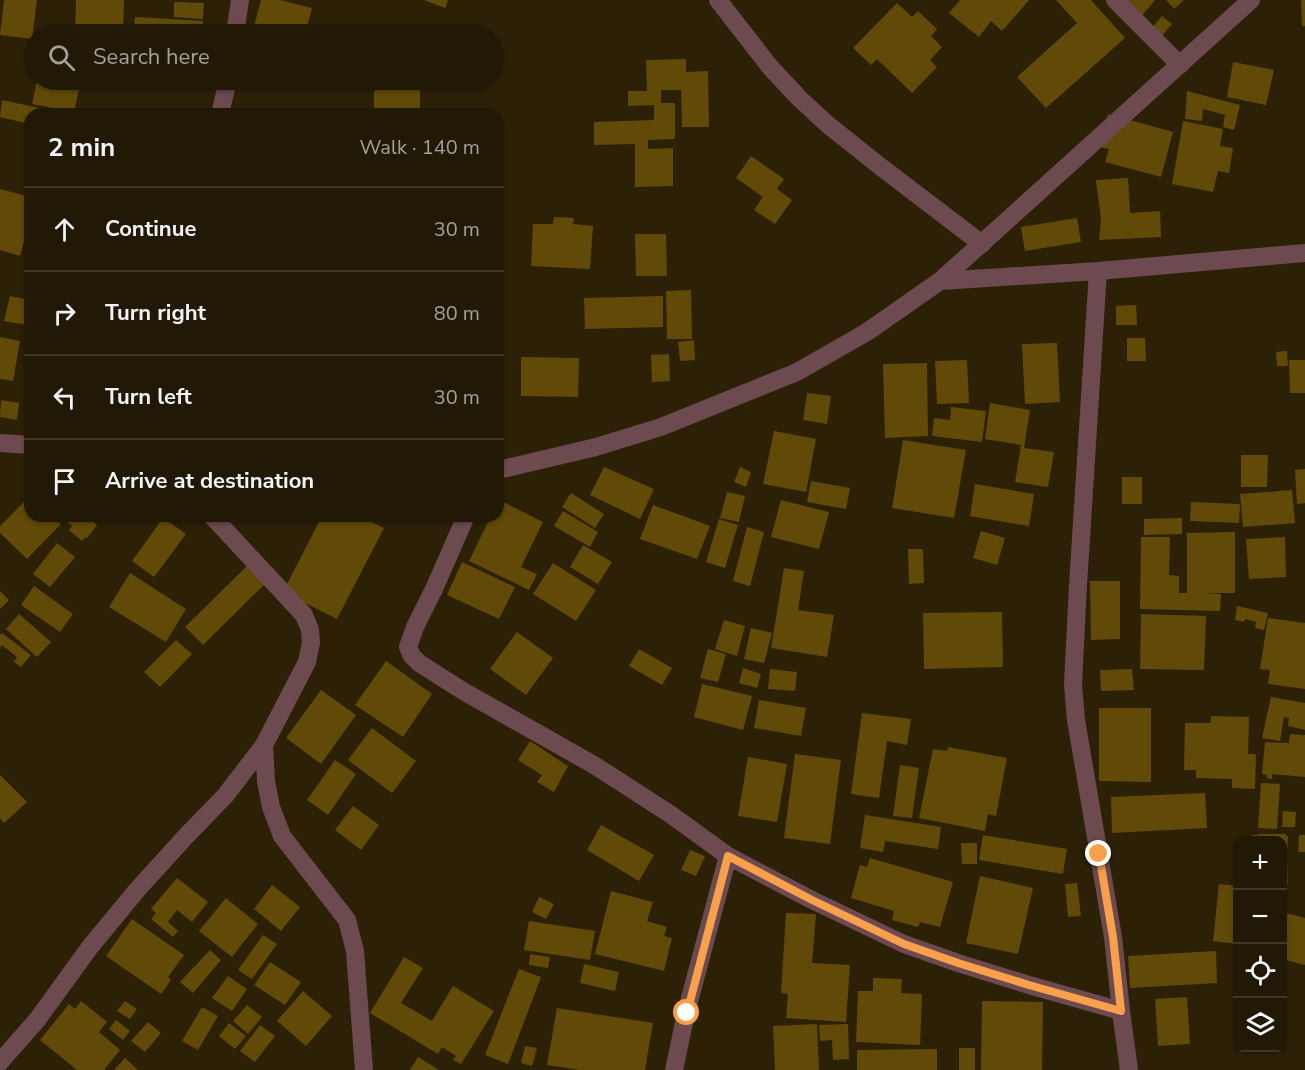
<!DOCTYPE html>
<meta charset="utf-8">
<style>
:root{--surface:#211905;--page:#29220f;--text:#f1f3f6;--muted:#a2a09a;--line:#3e3827}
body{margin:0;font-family:"Nunito Sans",sans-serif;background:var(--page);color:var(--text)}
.controls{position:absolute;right:18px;bottom:18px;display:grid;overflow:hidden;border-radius:12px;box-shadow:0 2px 4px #0004}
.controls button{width:54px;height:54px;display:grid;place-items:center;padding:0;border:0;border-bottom:2px solid var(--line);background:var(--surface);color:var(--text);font:30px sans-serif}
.stop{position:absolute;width:18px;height:18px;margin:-14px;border:4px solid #f8a04b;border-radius:50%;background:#fff}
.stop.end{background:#f8a04b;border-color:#fff;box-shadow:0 2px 6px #0008}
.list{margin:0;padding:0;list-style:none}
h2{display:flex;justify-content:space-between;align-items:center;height:78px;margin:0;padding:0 24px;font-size:26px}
h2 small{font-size:20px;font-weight:400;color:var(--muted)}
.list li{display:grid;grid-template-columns:39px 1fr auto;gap:18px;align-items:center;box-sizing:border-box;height:84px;padding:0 24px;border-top:2px solid var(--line)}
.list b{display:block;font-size:22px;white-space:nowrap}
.list em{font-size:20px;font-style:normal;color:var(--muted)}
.icon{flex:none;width:33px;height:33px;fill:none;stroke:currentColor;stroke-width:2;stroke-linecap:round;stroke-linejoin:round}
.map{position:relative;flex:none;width:1305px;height:1070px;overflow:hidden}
.search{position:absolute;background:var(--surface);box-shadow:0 2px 4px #0004;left:24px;top:24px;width:480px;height:66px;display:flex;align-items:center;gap:15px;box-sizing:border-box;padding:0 21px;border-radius:33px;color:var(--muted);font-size:22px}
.panel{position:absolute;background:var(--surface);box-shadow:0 2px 4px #0004;left:24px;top:108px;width:480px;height:414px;border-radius:18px}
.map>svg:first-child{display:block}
.building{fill:#614a07}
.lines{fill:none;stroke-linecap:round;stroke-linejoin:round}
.minor{stroke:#6c4a50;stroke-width:18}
.tertiary{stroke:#6c4a50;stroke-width:18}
.route{stroke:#f8a04b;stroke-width:8}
</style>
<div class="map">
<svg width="1305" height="1070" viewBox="0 0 1305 1070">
<rect width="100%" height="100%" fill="#2c2107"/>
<path class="building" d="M 4,0 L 37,0 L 32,39 L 0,35 Z
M 76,0 L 124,0 L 123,34 L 75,34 Z
M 261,0 L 280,0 L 312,8 L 305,34 L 252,34 Z
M 424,0 L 448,0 L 445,8 Z
M 960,0 L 1029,0 L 1002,31 L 991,21 L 979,37 L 949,13 Z
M 1056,0 L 1091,0 L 1125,38 L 1046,108 L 1017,77 L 1077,23 Z
M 1119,0 L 1155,0 L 1140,18 Z
M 1166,0 L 1184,0 L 1174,9 Z
M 1301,0 L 1305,0 L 1305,26 L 1302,26 Z
M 174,2 L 204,3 L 203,19 L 174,17 Z
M 897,3 L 912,17 L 918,11 L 937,29 L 931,36 L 942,47 L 930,60 L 937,67 L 912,93 L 877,59 L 871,65 L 853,48 Z
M 1162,16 L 1172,24 L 1162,36 L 1152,28 Z
M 135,17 L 203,21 L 202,34 L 134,34 Z
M 686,59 L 686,72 L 708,71 L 709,127 L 682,127 L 681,90 L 661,90 L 661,103 L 675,103 L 675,139 L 648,140 L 648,149 L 673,148 L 673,186 L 635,187 L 635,144 L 594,145 L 594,122 L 654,120 L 654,105 L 628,106 L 628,91 L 647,91 L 646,60 Z
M 1233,62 L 1274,70 L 1266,105 L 1227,97 Z
M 37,80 L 81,80 L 74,112 L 32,104 Z
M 374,80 L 420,80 L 420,114 L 374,114 Z
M 1187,91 L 1240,105 L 1234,130 L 1223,127 L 1225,115 L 1203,109 L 1202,121 L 1185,119 Z
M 2,100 L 44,109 L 43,114 L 30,114 L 30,124 L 0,117 Z
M 1108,114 L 1173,132 L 1161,177 L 1105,162 L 1109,149 L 1099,147 Z
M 1183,121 L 1223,129 L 1220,146 L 1233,148 L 1229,173 L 1218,171 L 1213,192 L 1172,184 Z
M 751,156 L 784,179 L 777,189 L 792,200 L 775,224 L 754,210 L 763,197 L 736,178 Z
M 1128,178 L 1130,213 L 1160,211 L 1161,237 L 1099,240 L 1101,219 L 1096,180 Z
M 0,189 L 30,197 L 30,220 L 20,256 L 0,250 Z
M 554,217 L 574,218 L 573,224 L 593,226 L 590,269 L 531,266 L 533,224 L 553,224 Z
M 1077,218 L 1081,242 L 1025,251 L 1021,227 Z
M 635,234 L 666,234 L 667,276 L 636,276 Z
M 691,290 L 692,339 L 667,339 L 666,291 Z
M 10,296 L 30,300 L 30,314 L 28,325 L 4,321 Z
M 663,296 L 663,327 L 585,329 L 584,298 Z
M 1136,305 L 1137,325 L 1116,325 L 1116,306 Z
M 0,337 L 20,341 L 13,381 L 0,379 Z
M 1127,338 L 1145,338 L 1146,361 L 1127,361 Z
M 694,340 L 695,360 L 680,361 L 678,342 Z
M 1057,343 L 1060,402 L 1025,404 L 1022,344 Z
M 1287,351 L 1288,366 L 1277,366 L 1276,352 Z
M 669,354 L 670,381 L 652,382 L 651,355 Z
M 521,357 L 579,358 L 578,397 L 521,396 Z
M 967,360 L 969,403 L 937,404 L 935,361 Z
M 1289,360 L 1305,360 L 1305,393 L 1290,393 Z
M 927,363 L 928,436 L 885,438 L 883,364 Z
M 807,393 L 831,396 L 827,424 L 803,420 Z
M 1,400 L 19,403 L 17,420 L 0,417 Z
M 990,403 L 1030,410 L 1024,448 L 1054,452 L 1048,487 L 1015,482 L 1021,445 L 985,439 Z
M 951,407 L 986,411 L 982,442 L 932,436 L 934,418 L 950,420 Z
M 774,431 L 816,439 L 806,492 L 763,484 Z
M 903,440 L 966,450 L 954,518 L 892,508 Z
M 1241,455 L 1268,455 L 1267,487 L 1241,487 Z
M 604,467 L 654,489 L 640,519 L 590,495 Z
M 740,467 L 751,472 L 746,487 L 734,482 Z
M 1305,469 L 1305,503 L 1297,504 L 1295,470 Z
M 1122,477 L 1142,477 L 1142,504 L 1122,504 Z
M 811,481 L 850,488 L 846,509 L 807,502 Z
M 975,484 L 1034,494 L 1029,526 L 970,516 Z
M 1292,490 L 1295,523 L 1243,527 L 1240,494 Z
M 727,492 L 745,496 L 739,522 L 720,518 Z
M 571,493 L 604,514 L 595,528 L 562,507 Z
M 30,496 L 30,516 L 53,516 L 61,524 L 27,559 L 0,533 L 0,526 Z
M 499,500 L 543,522 L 521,567 L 537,574 L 529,590 L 469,561 L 491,516 L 498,516 Z
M 781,500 L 829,512 L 819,549 L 771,537 Z
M 1191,502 L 1240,504 L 1239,523 L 1190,521 Z
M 653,505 L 710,526 L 697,559 L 640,539 Z
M 563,511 L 598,532 L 590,547 L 554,526 Z
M 62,516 L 86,516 L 97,525 L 87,538 L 86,537 L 82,541 L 69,530 L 72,526 L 61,517 Z
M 322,516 L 360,516 L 384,528 L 337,619 L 283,592 Z
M 163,518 L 186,534 L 154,577 L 132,561 Z
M 1182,518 L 1182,534 L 1144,535 L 1144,519 Z
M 719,519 L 738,525 L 725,568 L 706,562 Z
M 747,527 L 764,532 L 750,586 L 733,581 Z
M 981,531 L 1005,538 L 997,565 L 973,558 Z
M 1235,532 L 1235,593 L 1205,593 L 1221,594 L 1220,611 L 1140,609 L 1141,537 L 1170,537 L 1169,575 L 1179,576 L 1179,593 L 1187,593 L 1187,533 Z
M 1285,537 L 1286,577 L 1249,579 L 1246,539 Z
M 57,543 L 75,557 L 50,587 L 33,574 Z
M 583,545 L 612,562 L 598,584 L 570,567 Z
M 908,549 L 923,549 L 924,583 L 909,584 Z
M 462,562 L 515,587 L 499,619 L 447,595 Z
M 553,563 L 596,590 L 576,621 L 533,594 Z
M 247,566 L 265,584 L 203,645 L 185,627 Z
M 784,568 L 804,571 L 798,610 L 834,615 L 827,657 L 771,648 Z
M 130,573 L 186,609 L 166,642 L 109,607 Z
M 1090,581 L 1120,581 L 1120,639 L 1091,640 Z
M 34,586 L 73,614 L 60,632 L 21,605 Z
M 0,591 L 9,600 L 0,609 Z
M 1237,606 L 1268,613 L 1264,630 L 1255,628 L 1256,622 L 1245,619 L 1244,622 L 1235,620 Z
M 1002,612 L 1003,667 L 924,669 L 923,613 Z
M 19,614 L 51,642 L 37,657 L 6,629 Z
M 1141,614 L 1206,616 L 1204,670 L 1140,669 Z
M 1268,618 L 1305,623 L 1305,689 L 1268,684 L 1270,670 L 1260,669 Z
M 724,620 L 745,626 L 737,656 L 715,649 Z
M 751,628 L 772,633 L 764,663 L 744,659 Z
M 517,632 L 553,658 L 526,695 L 490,669 Z
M 2,633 L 31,655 L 21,667 L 14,662 L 17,657 L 2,645 L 0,648 L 0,635 Z
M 176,640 L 192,654 L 160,687 L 144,672 Z
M 639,649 L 672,668 L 662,685 L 629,666 Z
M 708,649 L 726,654 L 718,682 L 700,678 Z
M 386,661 L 432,694 L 403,737 L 355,705 Z
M 743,668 L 761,674 L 757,688 L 739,683 Z
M 770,669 L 797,672 L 795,691 L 768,689 Z
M 1132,669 L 1134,690 L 1101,691 L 1100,670 Z
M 702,684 L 752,696 L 743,730 L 694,717 Z
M 321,690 L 356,715 L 321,764 L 286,738 Z
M 1271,697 L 1305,703 L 1305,730 L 1288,726 L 1289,718 L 1284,717 L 1280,741 L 1262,738 Z
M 759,700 L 806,708 L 801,736 L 754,728 Z
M 1099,708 L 1151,708 L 1151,782 L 1099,781 Z
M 862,713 L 911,719 L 907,745 L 887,741 L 879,798 L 851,794 Z
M 1211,716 L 1249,717 L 1248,754 L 1256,754 L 1255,789 L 1232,788 L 1232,779 L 1196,778 L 1196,770 L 1184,770 L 1185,723 L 1211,723 Z
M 372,728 L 416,761 L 392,793 L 348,760 Z
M 1290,734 L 1305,735 L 1305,777 L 1272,774 L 1272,779 L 1267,778 L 1267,775 L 1262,774 L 1265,742 L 1289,743 Z
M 530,741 L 568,766 L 554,792 L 537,782 L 542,775 L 518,760 Z
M 948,747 L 1007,758 L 996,816 L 988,814 L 985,831 L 919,818 L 933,749 L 947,751 Z
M 795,754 L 841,760 L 830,844 L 784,838 Z
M 748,757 L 787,764 L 777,822 L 738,816 Z
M 335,760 L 356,774 L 328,815 L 307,800 Z
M 900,765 L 919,768 L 912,818 L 893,816 Z
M 0,775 L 27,802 L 4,823 L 0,818 Z
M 1261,783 L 1280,784 L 1277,829 L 1258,828 Z
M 1205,793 L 1207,828 L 1112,833 L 1111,797 Z
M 353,806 L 379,825 L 361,850 L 335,830 Z
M 1283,811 L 1296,812 L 1295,827 L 1282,827 Z
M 865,815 L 941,827 L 938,849 L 885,841 L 883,852 L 860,848 Z
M 601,825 L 654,855 L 639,881 L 587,850 Z
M 1258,834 L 1286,834 L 1286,836 L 1288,836 L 1287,857 L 1288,884 L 1282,885 L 1282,840 L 1252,840 L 1252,835 L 1258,835 Z
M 983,835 L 1067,849 L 1063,874 L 979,860 Z
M 1299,835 L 1305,835 L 1305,852 L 1298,852 Z
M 961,843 L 977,843 L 977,864 L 962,864 Z
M 690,850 L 705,856 L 696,876 L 681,870 Z
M 870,858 L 953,882 L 940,927 L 920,922 L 918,927 L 892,920 L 894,911 L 851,898 L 860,865 L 867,867 Z
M 980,876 L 1033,888 L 1018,954 L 966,943 Z
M 177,878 L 208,902 L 192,922 L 177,910 L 168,922 L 178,931 L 173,937 L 151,919 L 156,913 L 151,909 Z
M 1077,883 L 1081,916 L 1068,917 L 1065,884 Z
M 1219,884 L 1238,886 L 1238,944 L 1213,941 Z
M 272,885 L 300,907 L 281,931 L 254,909 Z
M 611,891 L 653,902 L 647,921 L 667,927 L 664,936 L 672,938 L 664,971 L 595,954 Z
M 539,897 L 554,904 L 546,919 L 532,912 Z
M 226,898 L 258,924 L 232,957 L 199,931 Z
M 1282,912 L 1305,918 L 1305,965 L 1282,959 Z
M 786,913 L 816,914 L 812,963 L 850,965 L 846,1022 L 786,1018 L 788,994 L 781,993 Z
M 132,919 L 184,955 L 168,977 L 171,980 L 161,994 L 106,956 Z
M 529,921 L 595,931 L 590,960 L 524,950 Z
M 263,935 L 277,944 L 252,979 L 238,970 Z
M 210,950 L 221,960 L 193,993 L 180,982 Z
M 1216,951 L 1217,983 L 1130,988 L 1128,956 Z
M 530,954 L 550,957 L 548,968 L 529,965 Z
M 404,957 L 423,968 L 401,1003 L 432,1021 L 453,986 L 494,1011 L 461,1064 L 453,1060 L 456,1056 L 442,1047 L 438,1054 L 370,1013 Z
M 270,962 L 301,982 L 285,1005 L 254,985 Z
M 584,964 L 619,972 L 615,991 L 580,983 Z
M 519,969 L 541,977 L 508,1064 L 485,1055 Z
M 228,976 L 247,989 L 232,1011 L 212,998 Z
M 873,978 L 902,979 L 901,993 L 922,994 L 920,1045 L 856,1042 L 858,991 L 873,991 Z
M 303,991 L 332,1016 L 306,1046 L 277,1021 Z
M 1187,997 L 1190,1044 L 1158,1046 L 1155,999 Z
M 81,1001 L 107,1022 L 99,1032 L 120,1050 L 104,1070 L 77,1070 L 40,1040 L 69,1004 L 75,1009 Z
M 125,1001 L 137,1009 L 130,1019 L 117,1011 Z
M 982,1001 L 1043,1002 L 1042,1070 L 981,1070 Z
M 247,1005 L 262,1017 L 248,1034 L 233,1021 Z
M 202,1007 L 218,1016 L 198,1050 L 182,1041 Z
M 557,1008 L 653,1023 L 645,1070 L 580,1070 L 547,1065 Z
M 116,1020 L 130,1031 L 123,1040 L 109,1029 Z
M 148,1022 L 161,1033 L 145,1052 L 131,1041 Z
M 229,1023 L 246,1036 L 235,1049 L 219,1036 Z
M 817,1024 L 819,1070 L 775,1070 L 773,1026 Z
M 848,1024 L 849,1059 L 833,1060 L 832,1040 L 820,1041 L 819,1025 Z
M 260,1025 L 275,1036 L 255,1062 L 240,1051 Z
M 525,1046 L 537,1048 L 532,1066 L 521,1063 Z
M 959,1048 L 975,1048 L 975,1070 L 959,1070 Z
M 937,1049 L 937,1070 L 857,1070 L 857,1050 Z
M 418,1057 L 439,1070 L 410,1070 Z
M 125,1058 L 138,1070 L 114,1070 Z"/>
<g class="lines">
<path class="minor" d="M 718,0 L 770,67 L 799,98 L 827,124 L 881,167 L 982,244
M 1115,0 L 1180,65
M 235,34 L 240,0
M 220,114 L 228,80
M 1098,271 L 1078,585 L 1073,684 L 1076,720 L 1113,937 L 1121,1011 L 1129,1070
M 940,281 L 1098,271 L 1305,253
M 212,516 L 304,615 L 310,630 L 311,643 L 307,662 L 264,745 L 266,781 L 271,807 L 282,836 L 347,920 L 355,951 L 364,1070
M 466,516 L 434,589 L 415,627 L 408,647 L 412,656 L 419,663 L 463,691 L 594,765 L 670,814 L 728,856 L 812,900 L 904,944 L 958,963 L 1029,985 L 1121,1011
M 0,1062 L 37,1020 L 90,947 L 137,890 L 187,835 L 225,796 L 264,745
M 674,1070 L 686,1013 L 728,856"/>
<path class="tertiary" d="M 0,443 L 30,445
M 498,470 L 596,447 L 661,427 L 797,372 L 867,332 L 940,281 L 1251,0"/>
</g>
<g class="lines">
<path class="route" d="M 687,1013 L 728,856 L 812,900 L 904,944 L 958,963 L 1029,985 L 1121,1011 L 1113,937 L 1099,854"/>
</g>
</svg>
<div class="controls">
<button>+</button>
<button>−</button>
<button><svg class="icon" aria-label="locate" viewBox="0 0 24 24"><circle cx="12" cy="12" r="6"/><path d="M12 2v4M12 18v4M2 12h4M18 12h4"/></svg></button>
<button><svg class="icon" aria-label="layers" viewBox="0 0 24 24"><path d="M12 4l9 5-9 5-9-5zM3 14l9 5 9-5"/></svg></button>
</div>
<div class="stop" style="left:687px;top:1013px"></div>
<div class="stop end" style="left:1099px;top:854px"></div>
<div class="search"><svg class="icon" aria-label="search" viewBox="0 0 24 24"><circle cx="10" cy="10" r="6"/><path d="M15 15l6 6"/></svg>Search here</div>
<section class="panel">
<h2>2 min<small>Walk · 140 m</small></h2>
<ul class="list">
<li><svg class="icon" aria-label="ahead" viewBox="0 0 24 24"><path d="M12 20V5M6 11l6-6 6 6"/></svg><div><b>Continue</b></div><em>30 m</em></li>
<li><svg class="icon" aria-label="right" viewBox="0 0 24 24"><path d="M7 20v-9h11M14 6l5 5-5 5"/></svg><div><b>Turn right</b></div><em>80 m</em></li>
<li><svg class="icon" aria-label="left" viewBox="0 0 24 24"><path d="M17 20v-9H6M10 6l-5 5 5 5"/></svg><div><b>Turn left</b></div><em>30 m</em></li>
<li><svg class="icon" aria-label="arrive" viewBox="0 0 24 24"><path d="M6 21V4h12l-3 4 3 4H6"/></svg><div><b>Arrive at destination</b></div></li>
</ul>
</section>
</div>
